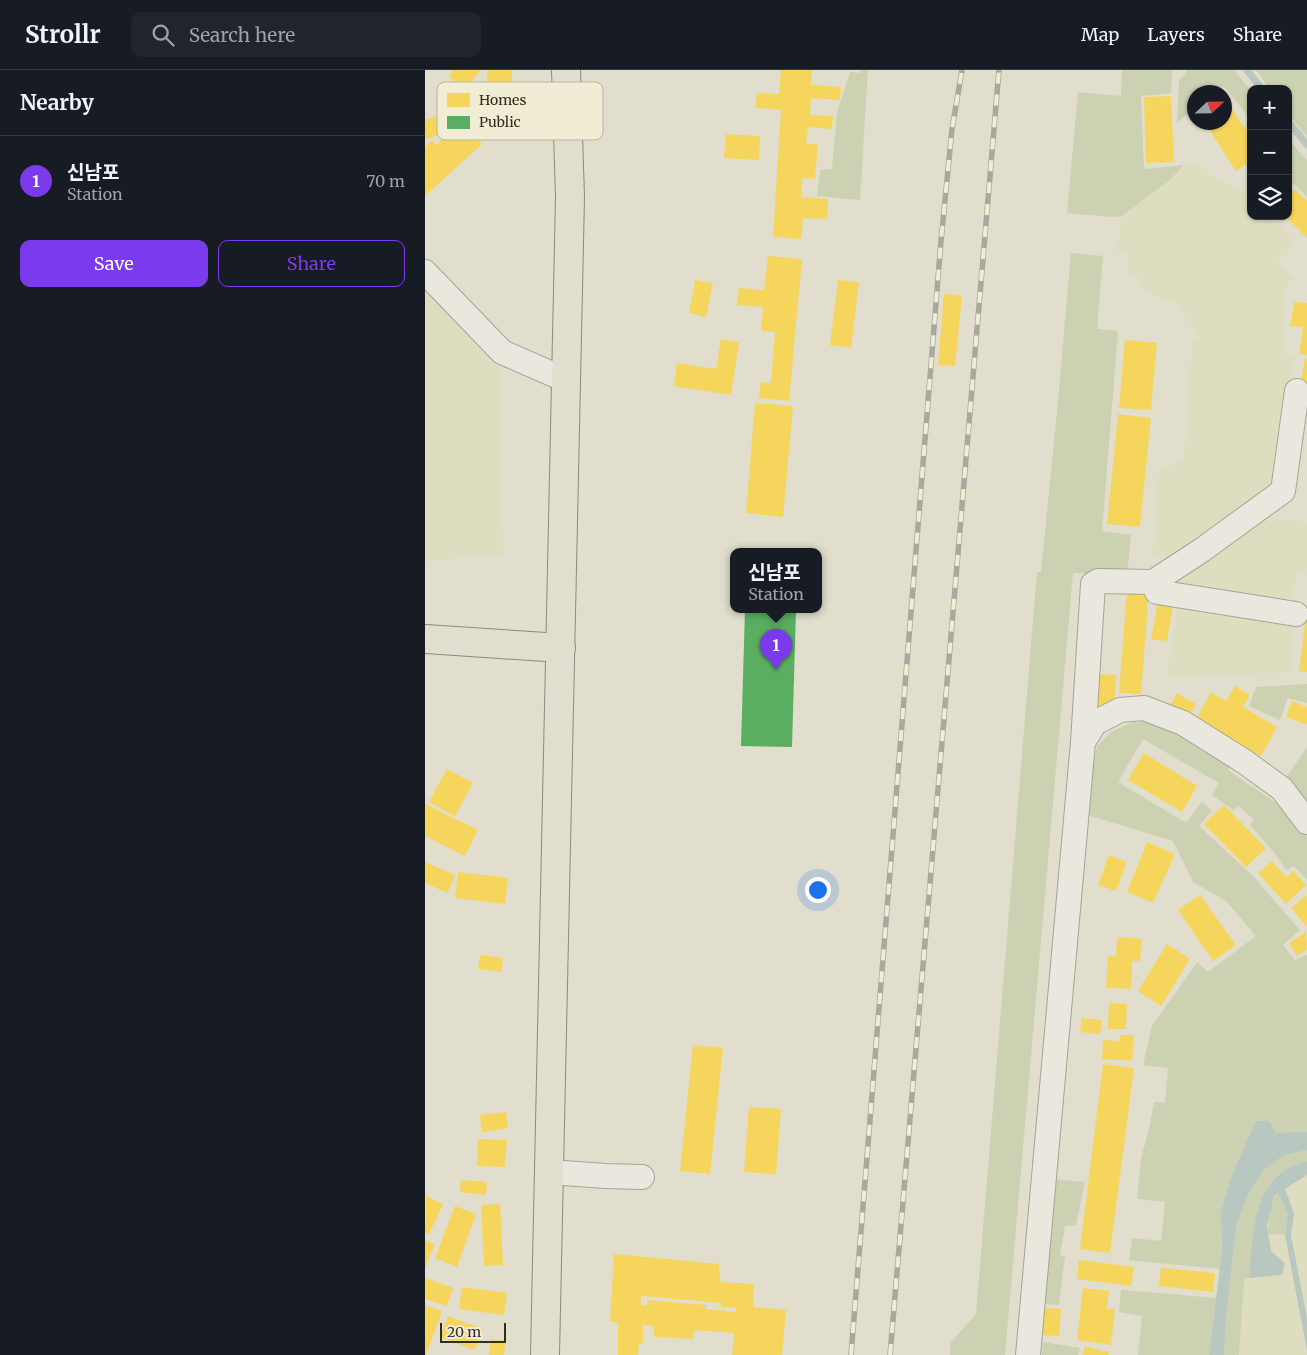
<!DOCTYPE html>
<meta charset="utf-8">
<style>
:root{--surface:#171b24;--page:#20242c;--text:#f1f3f6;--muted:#9ea1a6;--line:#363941;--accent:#7c3aed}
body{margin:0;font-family:Merriweather,"Noto Sans KR",serif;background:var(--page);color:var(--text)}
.controls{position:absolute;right:15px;top:15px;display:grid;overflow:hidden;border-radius:10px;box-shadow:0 1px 4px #0004}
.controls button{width:45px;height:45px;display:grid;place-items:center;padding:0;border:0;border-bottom:1px solid var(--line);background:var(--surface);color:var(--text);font:25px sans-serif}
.compass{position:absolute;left:762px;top:15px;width:45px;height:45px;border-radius:50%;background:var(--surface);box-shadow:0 1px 4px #0004;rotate:68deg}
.scale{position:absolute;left:15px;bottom:12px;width:66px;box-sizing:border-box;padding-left:5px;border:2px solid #342c1f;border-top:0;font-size:14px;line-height:18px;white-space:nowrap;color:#342c1f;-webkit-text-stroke:4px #f1edd4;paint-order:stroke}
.you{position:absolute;left:392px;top:819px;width:18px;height:18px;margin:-12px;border:4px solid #fff;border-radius:50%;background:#1a73e8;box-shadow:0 0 0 8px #1a73e833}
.badge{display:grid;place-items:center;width:32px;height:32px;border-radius:50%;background:var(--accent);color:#fff;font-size:16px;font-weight:700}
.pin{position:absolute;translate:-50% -41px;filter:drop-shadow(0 1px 2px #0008)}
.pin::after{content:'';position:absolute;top:26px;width:18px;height:15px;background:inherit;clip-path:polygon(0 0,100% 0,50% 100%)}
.popup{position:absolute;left:305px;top:478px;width:92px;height:65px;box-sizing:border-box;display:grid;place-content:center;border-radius:10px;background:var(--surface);filter:drop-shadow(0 1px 4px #0005);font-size:16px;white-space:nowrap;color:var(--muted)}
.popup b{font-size:19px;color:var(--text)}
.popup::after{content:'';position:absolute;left:50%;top:100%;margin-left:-10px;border:10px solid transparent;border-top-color:var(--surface)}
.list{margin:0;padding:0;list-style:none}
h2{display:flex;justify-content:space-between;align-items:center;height:65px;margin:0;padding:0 20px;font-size:21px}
h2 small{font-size:16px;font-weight:400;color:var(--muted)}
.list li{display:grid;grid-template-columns:32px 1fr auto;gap:15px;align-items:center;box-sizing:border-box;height:90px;padding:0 20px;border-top:1px solid var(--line)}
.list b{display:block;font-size:19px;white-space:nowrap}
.list p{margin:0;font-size:16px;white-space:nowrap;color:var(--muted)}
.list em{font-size:16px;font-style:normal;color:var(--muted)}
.actions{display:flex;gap:10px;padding:15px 20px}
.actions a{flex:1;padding:11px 0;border:1px solid var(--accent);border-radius:10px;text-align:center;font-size:18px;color:var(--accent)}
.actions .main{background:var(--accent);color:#fff}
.icon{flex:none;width:28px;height:28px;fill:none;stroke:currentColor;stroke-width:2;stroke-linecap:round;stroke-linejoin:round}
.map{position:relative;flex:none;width:882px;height:1285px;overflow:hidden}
header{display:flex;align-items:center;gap:30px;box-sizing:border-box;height:70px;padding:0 25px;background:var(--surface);border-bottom:1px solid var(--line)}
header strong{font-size:24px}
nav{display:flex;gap:28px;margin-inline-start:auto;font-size:18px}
.search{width:350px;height:45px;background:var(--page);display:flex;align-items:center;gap:12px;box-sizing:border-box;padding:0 18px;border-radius:10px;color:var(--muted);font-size:19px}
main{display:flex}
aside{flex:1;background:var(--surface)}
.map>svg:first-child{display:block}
.farmland{fill:#dfddbf}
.green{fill:#ccd1b1}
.water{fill:#b8c7c0}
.homes{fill:#f6d55c;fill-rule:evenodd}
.public{fill:#5aae61}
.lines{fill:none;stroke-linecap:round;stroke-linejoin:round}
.stream{stroke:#b8c7c0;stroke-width:7}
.minor-casing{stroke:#a6a396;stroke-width:26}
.major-casing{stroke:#8c887d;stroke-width:30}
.minor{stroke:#eae8de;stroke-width:24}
.major{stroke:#e1ded0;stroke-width:28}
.rail-casing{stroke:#a9a79e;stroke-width:5.5}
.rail{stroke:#f1edd4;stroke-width:4;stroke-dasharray:11;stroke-linecap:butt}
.key{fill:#f1edd4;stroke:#b8b39e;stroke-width:1}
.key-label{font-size:14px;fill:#342c1f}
</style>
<header>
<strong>Strollr</strong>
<div class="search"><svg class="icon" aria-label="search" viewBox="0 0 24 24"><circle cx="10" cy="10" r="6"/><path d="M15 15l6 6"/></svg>Search here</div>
<nav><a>Map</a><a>Layers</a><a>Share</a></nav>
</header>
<main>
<aside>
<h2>Nearby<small></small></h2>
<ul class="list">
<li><span class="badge">1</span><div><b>신남포</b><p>Station</p></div><em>70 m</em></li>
</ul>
<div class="actions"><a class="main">Save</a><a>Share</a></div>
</aside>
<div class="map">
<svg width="882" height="1285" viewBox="0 0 882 1285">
<rect width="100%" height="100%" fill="#e1decd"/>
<path class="farmland" d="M 770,91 L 792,110 L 826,124 L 826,146 L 845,146 L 868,169 L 864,180 L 852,192 L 871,210 L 864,211 L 858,230 L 859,284 L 869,287 L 868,314 L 854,411 L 742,496 L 740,484 L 728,484 L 734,403 L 759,389 L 767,273 L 775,269 L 764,251 L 750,233 L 713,218 L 713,206 L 703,203 L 704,182 L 692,182 L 697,146 L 745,110 L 759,95 Z
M 0,211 L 74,294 L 78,484 L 0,491 Z
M 835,446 L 882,452 L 882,499 L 871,505 L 866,537 L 740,516 Z
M 753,531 L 870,550 L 864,603 L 742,605 Z
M 882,1105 L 882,1248 L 866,1165 L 869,1143 L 859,1118 Z
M 843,1164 L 860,1165 L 882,1285 L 814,1285 L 819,1210 L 857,1205 L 846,1181 Z"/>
<path class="green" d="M 436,0 L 443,0 L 435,130 L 392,126 L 395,100 L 407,99 L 412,43 L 425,2 L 436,3 Z
M 697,0 L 747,0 L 746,23 L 716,26 L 719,99 L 759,95 L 745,110 L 697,146 L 687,147 L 642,143 L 653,22 L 696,26 Z
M 761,0 L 809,0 L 826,21 L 826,50 L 799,16 L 791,22 L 769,22 L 769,39 L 752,53 L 754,10 L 761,4 Z
M 831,0 L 882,0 L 882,67 L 863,43 L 863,19 L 845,19 Z
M 863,68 L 882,91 L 882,127 L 865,110 L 863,111 Z
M 646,183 L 678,186 L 672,259 L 693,261 L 677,461 L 706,465 L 702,506 L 648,503 L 580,1285 L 525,1285 L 526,1272 L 551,1244 L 612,502 L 616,502 L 633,331 Z
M 882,614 L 882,633 L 863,628 L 855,650 L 824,636 L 831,617 Z
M 729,651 L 755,661 L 807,694 L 803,700 L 851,733 L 880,763 L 882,767 L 882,810 L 869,796 L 861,800 L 848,781 L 825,755 L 829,750 L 814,736 L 808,740 L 787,725 L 794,713 L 718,669 L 693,712 L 761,753 L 777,731 L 787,741 L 774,756 L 827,805 L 875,860 L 858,875 L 870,890 L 882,885 L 882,1062 L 851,1064 L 831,1052 L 806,1107 L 796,1142 L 797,1181 L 795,1199 L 704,1190 L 707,1168 L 736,1171 L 740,1132 L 712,1129 L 716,1089 L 724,1059 L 729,1032 L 740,1033 L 743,998 L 718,995 L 727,956 L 772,892 L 783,902 L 831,866 L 801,831 L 768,812 L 748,771 L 659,744 L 672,676 L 686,662 L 706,653 Z
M 882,677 L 882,741 L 858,712 Z
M 882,1080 L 882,1091 L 861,1099 L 845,1113 L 829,1159 L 824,1208 L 819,1210 L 814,1285 L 799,1285 L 801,1248 L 812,1152 L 824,1123 L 839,1100 L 859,1085 Z
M 627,1109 L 660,1112 L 651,1155 L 640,1156 L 635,1185 L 640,1186 L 634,1235 L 615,1234 Z
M 853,1123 L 863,1143 L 860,1165 L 843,1164 C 843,1153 845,1129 853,1123 Z
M 696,1220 L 791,1228 L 784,1285 L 713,1285 L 717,1246 L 694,1242 Z
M 618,1272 L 655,1278 L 653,1285 L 617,1285 Z"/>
<path class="water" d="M 831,1051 L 844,1051 L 851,1063 L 882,1062 L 882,1080 L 859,1085 L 839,1100 L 824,1123 L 812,1152 L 801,1248 L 799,1285 L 784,1285 L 797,1181 L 796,1142 L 806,1107 Z
M 882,1091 L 882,1105 L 860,1119 L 869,1143 L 866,1165 L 882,1248 L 882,1281 L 860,1165 L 863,1143 L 853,1123 L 849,1126 L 842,1156 L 846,1181 L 860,1193 L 857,1205 L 824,1208 C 828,1172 826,1123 860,1100 C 866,1096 875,1094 882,1091 Z"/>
<path class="homes" d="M 28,0 L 55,0 L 41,20 L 24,7 Z
M 62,0 L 87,0 L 87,55 L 62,55 Z
M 356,0 L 387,0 L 386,15 L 416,17 L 415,30 L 386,28 L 385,45 L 408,46 L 407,59 L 383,57 L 381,74 L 393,74 L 390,109 L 377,108 L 376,127 L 403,129 L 402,149 L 378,148 L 376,169 L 348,167 L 356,40 L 330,38 L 332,23 L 354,24 Z
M 25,16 L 49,33 L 41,46 L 17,29 Z
M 746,26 L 749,92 L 721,93 L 719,27 Z
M 807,39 L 826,67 L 826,91 L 811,101 L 781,55 L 786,52 L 799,52 L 799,43 Z
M 11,46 L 16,64 L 0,69 L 0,50 Z
M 37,52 L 57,74 L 0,126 L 0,77 L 7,70 L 11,75 Z
M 301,64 L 335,66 L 334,90 L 299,88 Z
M 870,119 L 882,131 L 882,168 L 860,146 L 863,146 L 863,127 Z
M 343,186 L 377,189 L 364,331 L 334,328 L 336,312 L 346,313 L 350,262 L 336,261 L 338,237 L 312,235 L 314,218 L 339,220 Z
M 270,210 L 288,213 L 281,247 L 264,243 Z
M 413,210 L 434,212 L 426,278 L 405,275 Z
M 519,224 L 537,225 L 530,296 L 513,295 Z
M 869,232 L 882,233 L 882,285 L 874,284 L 878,257 L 865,256 Z
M 296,269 L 314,272 L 306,325 L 249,316 L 252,293 L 291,299 Z
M 700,270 L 732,273 L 726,340 L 694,338 Z
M 880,288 L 882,289 L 882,316 L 875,315 Z
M 330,333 L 368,336 L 358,447 L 321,443 Z
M 693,344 L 726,348 L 715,457 L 682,454 Z
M 702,519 L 724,521 L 716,624 L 694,623 Z
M 734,527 L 749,530 L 742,571 L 726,569 Z
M 881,546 L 882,546 L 882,602 L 874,601 Z
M 668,604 L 691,605 L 689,639 L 666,638 Z
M 810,616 L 825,625 L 818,637 L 852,657 L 836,686 L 795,663 L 769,653 L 786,622 L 801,631 Z
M 752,623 L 771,634 L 765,646 L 745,636 Z
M 867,631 L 882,637 L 882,655 L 861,647 Z
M 719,683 L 772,716 L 757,742 L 703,710 Z
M 22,699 L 48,713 L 30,746 L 4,732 Z
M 0,734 L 53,760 L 40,786 L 0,766 Z
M 799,735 L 841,778 L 821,797 L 779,754 Z
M 722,772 L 750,784 L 728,833 L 702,822 Z
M 684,785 L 702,792 L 691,821 L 673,815 Z
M 847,791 L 861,807 L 868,801 L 881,815 L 861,834 L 833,803 Z
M 0,792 L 30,805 L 23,823 L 0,813 Z
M 33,802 L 83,808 L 80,834 L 30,828 Z
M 775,825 L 811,875 L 788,891 L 753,840 Z
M 882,825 L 882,857 L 866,838 Z
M 881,862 L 882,879 L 872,886 L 864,873 Z
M 692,867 L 717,869 L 715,891 L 707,891 L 706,919 L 681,918 L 683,886 L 691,887 Z
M 742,874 L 765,889 L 736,936 L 713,921 Z
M 55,885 L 78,888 L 76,902 L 53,899 Z
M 684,933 L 702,934 L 701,959 L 683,959 Z
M 657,948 L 677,950 L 675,964 L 655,962 Z
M 695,965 L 709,965 L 707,991 L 677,989 L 678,970 L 694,971 Z
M 268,975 L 298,978 L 285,1104 L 255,1101 Z
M 678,994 L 709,998 L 685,1183 L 655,1179 Z
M 324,1037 L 356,1039 L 351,1104 L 319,1102 Z
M 81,1042 L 83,1058 L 57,1062 L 55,1045 Z
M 53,1069 L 82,1070 L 80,1097 L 52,1096 Z
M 36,1110 L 62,1112 L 61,1125 L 35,1122 Z
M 1,1126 L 18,1134 L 4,1164 L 0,1162 Z
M 75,1134 L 78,1195 L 59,1196 L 56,1135 Z
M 30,1136 L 51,1144 L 32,1197 L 10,1188 Z
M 0,1170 L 10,1174 L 0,1199 Z
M 189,1184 L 294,1194 L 295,1212 L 329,1214 L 328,1237 L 361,1240 L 357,1285 L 307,1285 L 309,1263 L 269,1260 L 268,1269 L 229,1267 L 229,1256 L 218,1255 L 218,1274 L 214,1274 L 213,1285 L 193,1285 L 193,1252 L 185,1252 ZM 216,1226 L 296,1233 L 296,1237 L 311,1238 L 311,1242 L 281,1239 L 281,1235 L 222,1230 L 222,1236 L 216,1235 Z
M 654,1190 L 709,1197 L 706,1216 L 652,1209 Z
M 736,1198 L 790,1203 L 788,1222 L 734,1216 Z
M 0,1208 L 28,1218 L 22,1236 L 0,1229 Z
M 37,1217 L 82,1223 L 79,1245 L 34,1239 Z
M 658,1218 L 684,1221 L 682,1239 L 690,1239 L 686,1275 L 652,1270 Z
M 0,1235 L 17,1241 L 1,1285 L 0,1285 Z
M 618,1238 L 636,1239 L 634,1266 L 617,1265 Z
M 23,1246 L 58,1259 L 50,1280 L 15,1267 Z
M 66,1269 L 81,1271 L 79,1285 L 64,1285 Z
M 660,1276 L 684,1282 L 683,1285 L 658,1285 Z"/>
<path class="public" d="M 320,539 L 371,539 L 367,677 L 316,676 Z"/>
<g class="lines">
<path class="stream" d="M 822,0 L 837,19
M 863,51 L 882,75"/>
<defs>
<path id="minor" d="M 0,202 L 77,282 L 141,310
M 728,512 L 732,522 L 871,544
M 658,672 L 668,514 L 673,511 L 728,512 L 777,480 L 858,421 L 872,321
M 124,1102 L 181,1106 L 217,1107
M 603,1285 L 658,672 L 670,653 L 695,640 L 719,638 L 758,653 L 820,692 L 857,719 L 882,752"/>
<path id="major" d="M 0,569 L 136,578
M 120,1285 L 145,127 L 141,0"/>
</defs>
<use href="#minor" class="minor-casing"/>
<use href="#major" class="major-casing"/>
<use href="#minor" class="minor"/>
<use href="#major" class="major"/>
<defs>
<path id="rail" d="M 426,1285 L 516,171 L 527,59 L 537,0
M 465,1285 L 574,0"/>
</defs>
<use href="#rail" class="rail-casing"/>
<use href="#rail" class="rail"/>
</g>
<rect x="12" y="12" width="166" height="58" rx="8" class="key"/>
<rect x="22" y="23" width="23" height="14" fill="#f6d55c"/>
<rect x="22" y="46" width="23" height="13" fill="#5aae61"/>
<g class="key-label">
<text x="54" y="35">Homes</text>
<text x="54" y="57">Public</text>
</g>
</svg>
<div class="controls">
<button>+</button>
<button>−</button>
<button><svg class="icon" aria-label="layers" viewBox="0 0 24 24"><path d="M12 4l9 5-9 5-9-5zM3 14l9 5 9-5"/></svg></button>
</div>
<svg class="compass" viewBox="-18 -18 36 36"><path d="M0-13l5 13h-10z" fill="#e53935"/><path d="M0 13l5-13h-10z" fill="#9ea1a6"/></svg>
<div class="scale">20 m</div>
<div class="you"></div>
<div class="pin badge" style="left:351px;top:600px">1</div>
<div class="popup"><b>신남포</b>Station</div>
</div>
</main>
